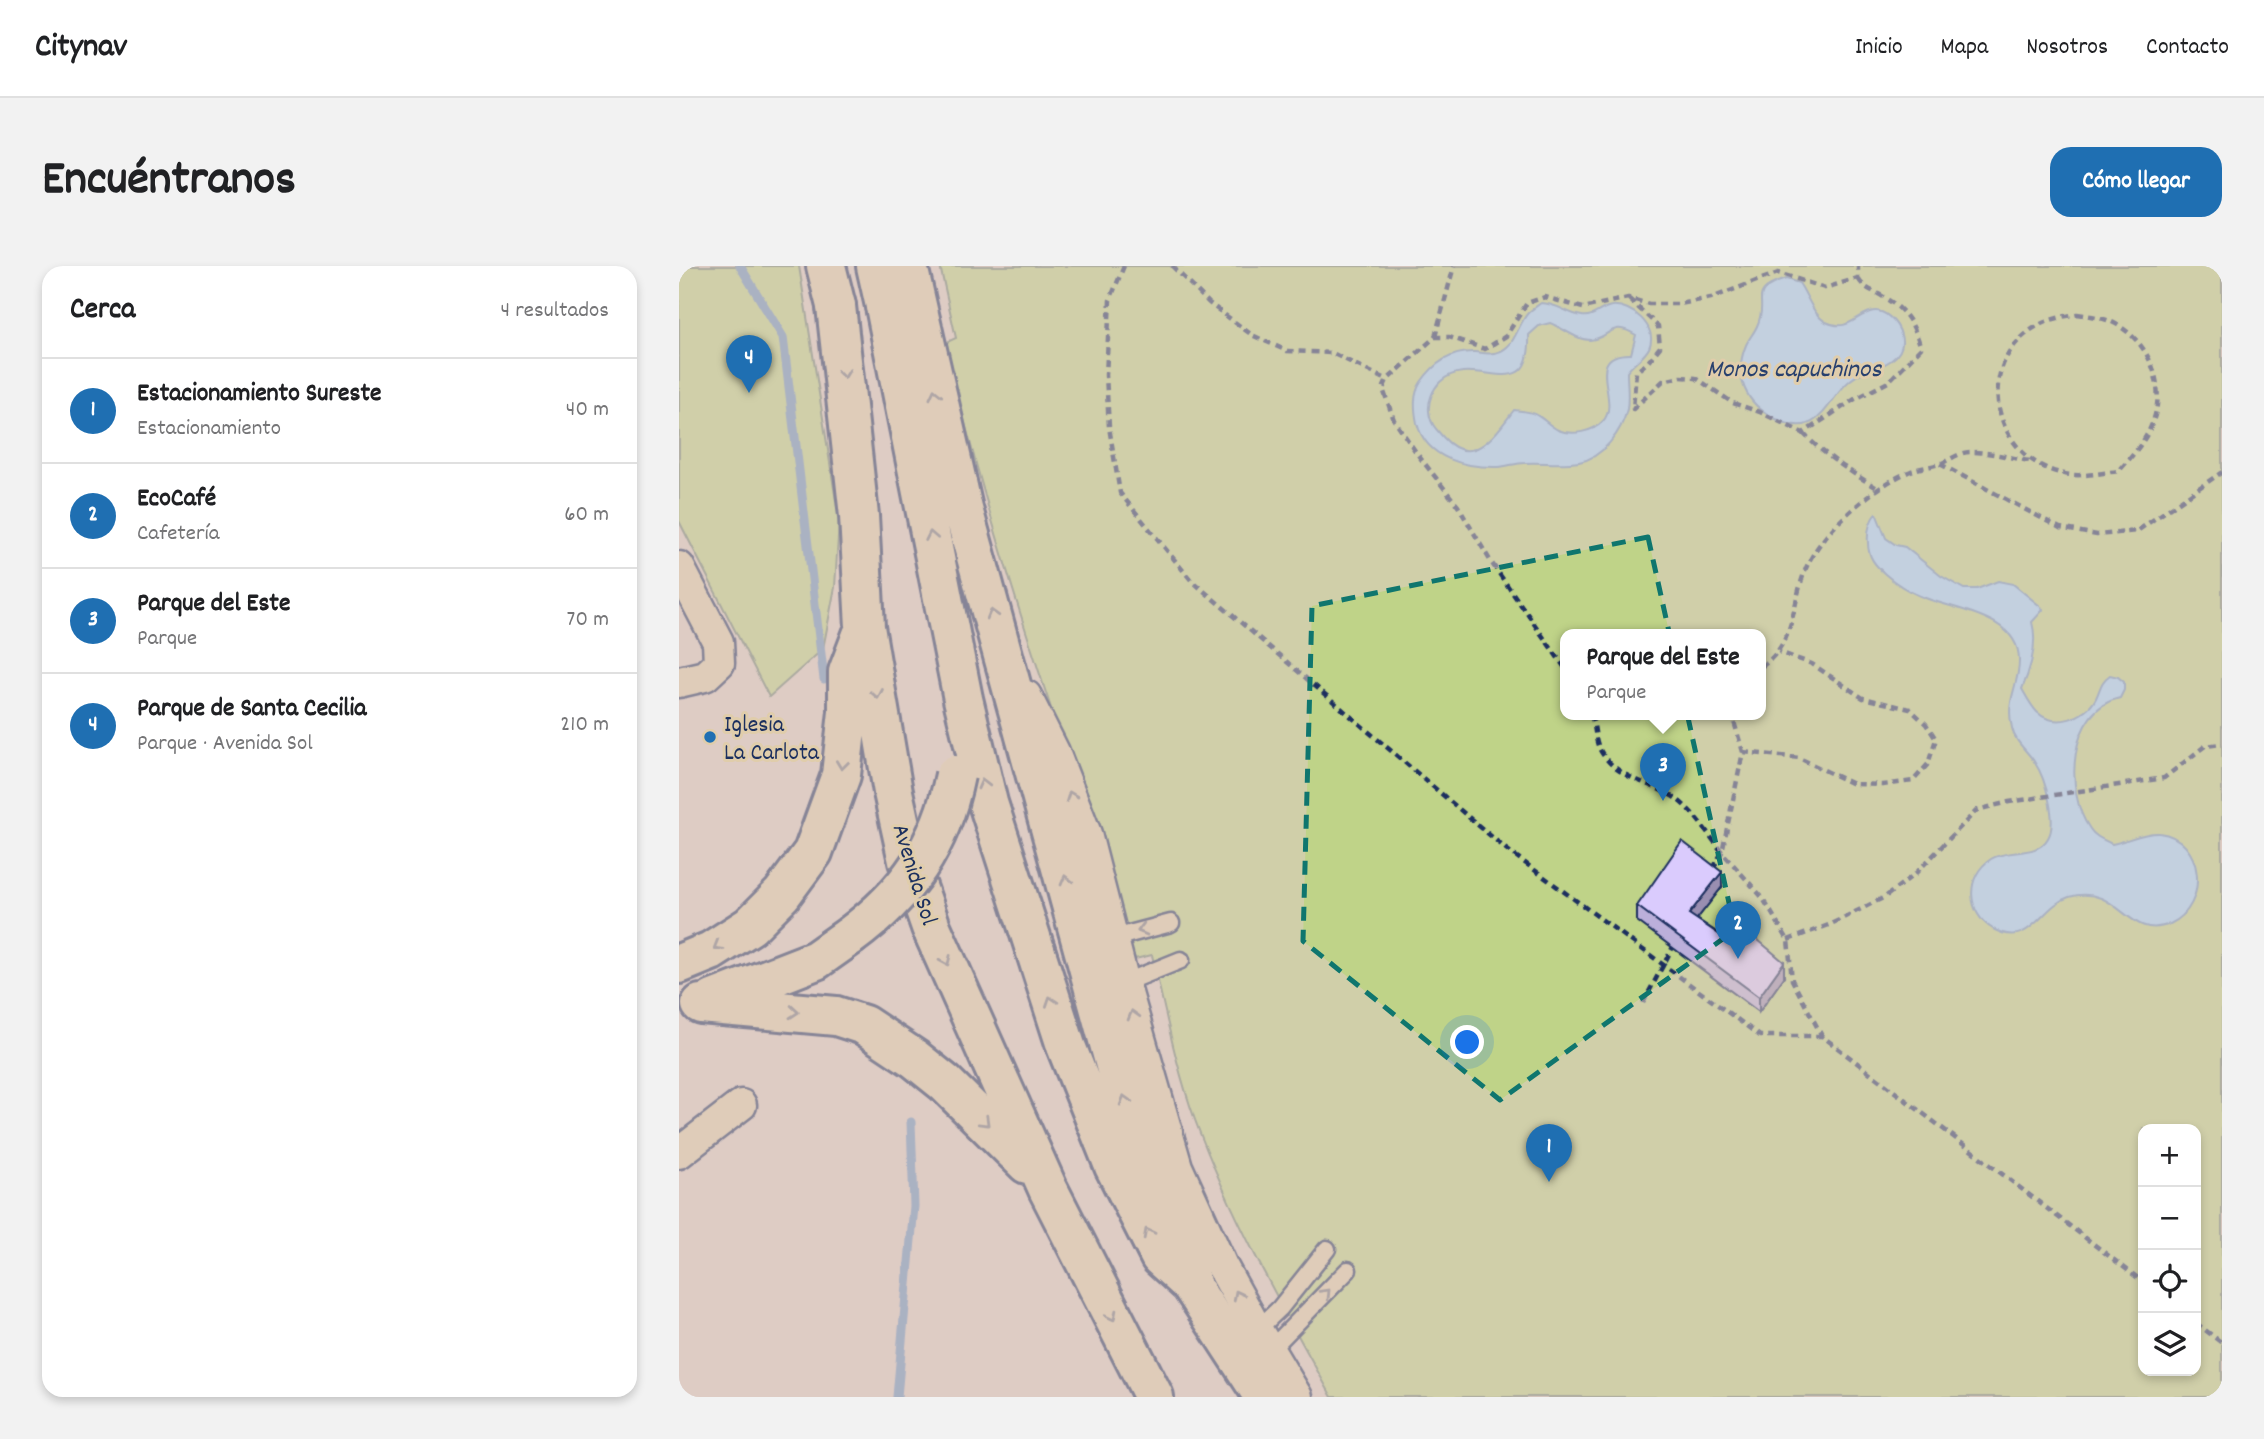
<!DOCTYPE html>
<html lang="es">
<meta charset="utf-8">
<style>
:root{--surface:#fff;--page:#f2f2f2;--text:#202124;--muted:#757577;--line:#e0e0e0;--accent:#1f6fb2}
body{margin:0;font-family:Dekko,sans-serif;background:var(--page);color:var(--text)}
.controls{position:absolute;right:21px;bottom:21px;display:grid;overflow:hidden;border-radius:14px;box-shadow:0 4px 10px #0003}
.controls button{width:63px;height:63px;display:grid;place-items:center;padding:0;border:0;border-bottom:2px solid var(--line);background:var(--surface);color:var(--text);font:35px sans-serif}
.you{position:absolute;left:789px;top:777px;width:24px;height:24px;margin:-18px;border:5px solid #fff;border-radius:50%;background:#1a73e8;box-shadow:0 0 0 10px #1a73e833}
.badge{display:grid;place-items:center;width:46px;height:46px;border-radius:50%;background:var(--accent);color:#fff;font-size:23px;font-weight:700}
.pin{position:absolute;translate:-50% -58px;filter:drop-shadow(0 2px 4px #0008)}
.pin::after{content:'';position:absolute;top:37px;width:24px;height:21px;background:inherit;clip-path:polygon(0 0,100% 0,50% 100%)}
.popup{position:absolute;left:881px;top:363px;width:206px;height:91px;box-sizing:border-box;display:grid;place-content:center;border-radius:14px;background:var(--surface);filter:drop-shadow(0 2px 5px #0005);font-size:23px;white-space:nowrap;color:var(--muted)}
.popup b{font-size:26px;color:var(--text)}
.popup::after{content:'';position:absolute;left:50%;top:100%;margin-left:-14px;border:14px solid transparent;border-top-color:var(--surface)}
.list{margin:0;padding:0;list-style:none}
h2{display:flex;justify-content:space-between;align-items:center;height:91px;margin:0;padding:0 28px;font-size:30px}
h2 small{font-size:23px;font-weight:400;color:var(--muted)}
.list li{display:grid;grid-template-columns:46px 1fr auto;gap:21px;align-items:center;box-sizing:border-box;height:105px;padding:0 28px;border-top:2px solid var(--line)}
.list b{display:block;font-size:26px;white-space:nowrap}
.list p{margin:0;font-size:23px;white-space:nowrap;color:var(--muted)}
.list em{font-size:23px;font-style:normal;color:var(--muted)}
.icon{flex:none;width:38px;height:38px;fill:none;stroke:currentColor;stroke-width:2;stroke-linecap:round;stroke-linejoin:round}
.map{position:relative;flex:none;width:1543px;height:1131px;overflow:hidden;border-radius:21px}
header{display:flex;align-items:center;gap:42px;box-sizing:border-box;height:98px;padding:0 35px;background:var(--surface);border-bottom:2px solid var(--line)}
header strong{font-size:33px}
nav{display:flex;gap:38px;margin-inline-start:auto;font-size:24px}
.intro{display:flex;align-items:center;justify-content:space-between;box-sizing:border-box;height:168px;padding:0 42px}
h1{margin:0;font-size:49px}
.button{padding:18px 32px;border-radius:21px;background:var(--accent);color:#fff;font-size:24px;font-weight:700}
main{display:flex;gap:42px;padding:0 42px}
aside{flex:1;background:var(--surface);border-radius:21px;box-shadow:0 4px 10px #0003}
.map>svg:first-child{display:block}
.green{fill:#bfd388;stroke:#6d8173;stroke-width:2;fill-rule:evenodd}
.water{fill:#a2d4ff;stroke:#6c92bf;stroke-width:2;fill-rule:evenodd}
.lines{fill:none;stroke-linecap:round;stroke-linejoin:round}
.stream{stroke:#6c92bf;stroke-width:9}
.service-casing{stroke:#1b2f5e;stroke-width:21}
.minor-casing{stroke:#1b2f5e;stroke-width:35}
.secondary-casing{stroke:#1b2f5e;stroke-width:44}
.motorway-casing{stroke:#1b2f5e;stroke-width:44}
.path{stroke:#1b2f5e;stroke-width:4.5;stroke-dasharray:7 5;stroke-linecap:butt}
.service{stroke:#e0cdab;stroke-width:16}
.minor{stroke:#e0cdab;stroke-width:30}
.secondary{stroke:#e0cdab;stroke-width:38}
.motorway{stroke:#e0cdab;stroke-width:38}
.secondary-bridge-casing{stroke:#1b2f5e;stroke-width:44;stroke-linecap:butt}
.secondary-bridge{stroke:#e0cdab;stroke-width:38}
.wall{fill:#bbafda;stroke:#1b2f5e;stroke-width:2}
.shaded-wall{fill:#998eb1;stroke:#1b2f5e;stroke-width:2}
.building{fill:#dacbfd;stroke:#1b2f5e;stroke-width:2}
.oneway{stroke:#747681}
.marked{fill:none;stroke:#0f766e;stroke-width:5;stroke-dasharray:14 9;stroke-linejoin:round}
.poi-dot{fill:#1f6fb2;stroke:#e0cdab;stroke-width:2.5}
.labels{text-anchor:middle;stroke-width:6;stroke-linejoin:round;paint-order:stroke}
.poi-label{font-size:24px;fill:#1b2f5e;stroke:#e0cdab;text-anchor:start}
.street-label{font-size:24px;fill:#1b2f5e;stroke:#e0cdab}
.water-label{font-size:26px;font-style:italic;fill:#28406e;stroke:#e0cdab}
</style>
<header>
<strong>Citynav</strong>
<nav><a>Inicio</a><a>Mapa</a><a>Nosotros</a><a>Contacto</a></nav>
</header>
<div class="intro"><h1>Encuéntranos</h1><a class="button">Cómo llegar</a></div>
<main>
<aside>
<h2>Cerca<small>4 resultados</small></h2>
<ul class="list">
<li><span class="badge">1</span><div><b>Estacionamiento Sureste</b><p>Estacionamiento</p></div><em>40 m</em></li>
<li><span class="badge">2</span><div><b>EcoCafé</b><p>Cafetería</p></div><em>60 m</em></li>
<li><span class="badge">3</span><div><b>Parque del Este</b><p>Parque</p></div><em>70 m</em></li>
<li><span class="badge">4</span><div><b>Parque de Santa Cecilia</b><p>Parque · Avenida Sol</p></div><em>210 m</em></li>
</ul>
</aside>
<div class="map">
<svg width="1543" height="1131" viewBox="0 0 1543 1131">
<rect width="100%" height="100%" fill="#deccc4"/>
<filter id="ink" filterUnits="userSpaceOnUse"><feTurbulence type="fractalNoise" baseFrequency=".0143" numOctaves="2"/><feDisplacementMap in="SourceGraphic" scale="14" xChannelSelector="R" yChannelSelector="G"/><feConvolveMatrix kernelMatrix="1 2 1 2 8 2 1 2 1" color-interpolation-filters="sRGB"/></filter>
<g filter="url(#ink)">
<path class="green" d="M 0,0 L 120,0 L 160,254 L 156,321 L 144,383 L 90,431 L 0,255 Z
M 261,0 L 1543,0 L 1543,1131 L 653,1131 C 603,1041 552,951 516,854 C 497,801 486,744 473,689 L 456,693 C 388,489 315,286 266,77 L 277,72 ZM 886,369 L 1082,369 L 1082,449 L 886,449 ZM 1464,863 L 1517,863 L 1517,1105 L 1464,1105 Z"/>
<path class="water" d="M 1107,13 L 1120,17 C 1129,30 1134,49 1147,56 C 1168,66 1175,51 1191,46 C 1205,41 1219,57 1222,69 C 1229,92 1201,101 1186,106 C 1148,118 1149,179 1097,153 C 1066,138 1054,110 1067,79 C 1070,72 1075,67 1078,60 C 1091,33 1066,26 1107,13 Z
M 862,37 C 878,37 888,48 903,50 C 915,52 922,41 933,40 C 952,38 980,61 970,82 C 965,92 954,97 948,106 C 948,118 950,131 948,143 C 943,166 923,192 900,196 C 882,199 864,196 846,197 C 838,197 829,200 820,201 C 787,202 747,193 738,157 C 735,142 734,128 742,116 C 755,97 773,85 796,86 C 805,87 813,89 822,85 C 837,78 839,58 849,47 C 853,43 858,40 862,37 ZM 871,57 C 884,62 897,74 911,74 C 932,72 932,53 957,69 L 952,88 C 902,87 943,135 924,155 C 914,166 893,170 879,164 C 871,160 864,152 856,148 C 850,145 842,145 835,144 C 818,166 794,204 765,172 C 757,163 751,158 750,145 C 749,135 754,123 761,116 C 794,84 853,144 850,69 L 860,60 Z
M 1197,247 L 1207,272 L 1217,279 L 1226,281 L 1262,310 L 1285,323 L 1298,323 L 1319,315 L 1334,318 L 1361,340 L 1364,344 L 1353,356 C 1359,378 1352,402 1343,423 C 1347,430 1352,440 1358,446 C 1376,463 1407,452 1417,432 C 1422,422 1421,416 1431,409 L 1439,411 L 1445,416 L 1445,424 L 1441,432 C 1389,443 1385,527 1411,563 C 1416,571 1425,574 1433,578 C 1449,575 1464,566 1480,567 C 1526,572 1531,640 1491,658 C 1447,676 1442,617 1390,631 C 1361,640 1352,684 1314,663 C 1287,647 1286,610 1312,593 C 1329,582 1358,592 1369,572 C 1379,556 1366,512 1356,497 C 1349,485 1336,477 1333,462 C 1326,434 1340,420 1340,395 C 1341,349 1273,344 1241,330 C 1229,325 1216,317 1206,308 C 1196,299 1189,291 1189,277 C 1188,266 1190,256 1197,247 Z"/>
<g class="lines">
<path class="stream" d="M 61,0 L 104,71 L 145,413
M 218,1131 L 235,940 L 232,856"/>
<defs>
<path id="service" d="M 435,672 L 492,657
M 445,717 L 502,694
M 578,1064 L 601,1042 L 648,983
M 590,1085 L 669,1004"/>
<path id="minor" d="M 0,301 L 39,376 L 40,397 L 26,410 L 0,416
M 347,430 L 375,486 L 407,568 L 445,717 L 498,901 L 543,1000 L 578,1064 L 618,1131
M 0,887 L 62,839"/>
<path id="secondary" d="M 229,0 L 284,243 L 446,836 L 479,926 L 507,981 L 512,1019
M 214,9 L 206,40 L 284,433 L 309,537 L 387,780 L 435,900 L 481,991 L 512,1019 L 585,1131
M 157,40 L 180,250 L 186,361 L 214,526 L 229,595 L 252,661 L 369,923 L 475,1131
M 0,698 L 32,685 L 71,660 L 103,628 L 134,586 L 162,509 L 169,446 L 169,406 L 183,369
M 34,734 L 137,694 L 171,670
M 22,738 L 157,750 L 185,759 L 236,793 L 266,817 L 348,898"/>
<path id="motorway" d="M 147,0 L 157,40
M 197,0 L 206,40"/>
</defs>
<use href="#service" class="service-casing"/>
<use href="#minor" class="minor-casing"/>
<use href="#secondary" class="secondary-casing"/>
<use href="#motorway" class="motorway-casing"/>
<path class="path" d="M 445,0 L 431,34 L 427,109 L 430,161 L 441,227 L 512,314 L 827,583 L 1081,770 L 1143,770
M 493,0 L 530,37 L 573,69 L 608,85 L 653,87 L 708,114
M 950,33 L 979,60 L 981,81 L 969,96 L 957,106 L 954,143 L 984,115 L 1002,111 L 1017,112 L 1054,137 L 1081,146 L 1124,167 L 1176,133 L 1209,116 L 1242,82 C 1235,59 1228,45 1206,32 C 1196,25 1184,23 1179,12
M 1398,48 C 1411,50 1423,51 1435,57 C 1472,76 1489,123 1472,160 C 1465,177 1452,191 1440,205 C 1421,207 1400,212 1381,207 C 1318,191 1295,109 1348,67 C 1362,55 1380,51 1398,48 Z
M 756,71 L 775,0
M 1124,167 C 1146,190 1173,207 1200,223
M 1261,198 L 1381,262 L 1418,269 L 1458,265 L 1543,206
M 1082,401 C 1121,374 1111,329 1132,292 C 1150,259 1198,218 1232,205 C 1242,201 1253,201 1263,197 C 1272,193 1283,185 1293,186 C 1312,186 1332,192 1351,195
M 886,402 L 812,296 L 779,240 L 739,189 L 715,154 L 704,123 L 708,114 L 756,71 L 770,71 L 806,83 L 827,70 L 848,37 L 866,31 L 904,42 L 949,32 L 970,38 L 1001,38 L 1032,32 L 1099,7 L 1146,22 L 1179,12 L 1179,0
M 912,449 C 918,464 914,476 925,490 C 942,514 974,517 996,532 C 1015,545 1029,568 1043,586 L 1064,486 L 1053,449
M 1064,486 L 1120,492 L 1174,518 L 1204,519 L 1234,515 L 1249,498 L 1257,473 L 1247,458 L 1231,443 L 1184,432 L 1133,398 L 1100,386
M 1034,603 L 1043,586 L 1083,631 L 1109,674 L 1113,714 L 1143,770 L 1464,1016
M 1109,674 L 1150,659 L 1206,631 L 1237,607 L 1298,544 L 1330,536 L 1485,512 L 1526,480 L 1543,478
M 964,737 L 995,679
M 1517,1057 L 1543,1077"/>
<use href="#service" class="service"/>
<use href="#minor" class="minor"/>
<use href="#secondary" class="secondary"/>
<use href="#motorway" class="motorway"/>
<defs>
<path id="secondary-bridge" d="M 171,670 C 228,628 262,579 276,509"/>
</defs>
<use href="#secondary-bridge" class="secondary-bridge-casing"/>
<use href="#secondary-bridge" class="secondary-bridge"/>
</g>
<path class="wall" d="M 1043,621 L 1018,653 L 1105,711 L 1080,746 L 958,655 L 958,640 Z"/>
<path class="shaded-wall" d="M 1043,606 L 1043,621 L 1010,663 L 1010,648 Z
M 1105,696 L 1105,711 L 1080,746 L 1080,731 Z"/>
<path class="building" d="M 1003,575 L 1043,606 L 1010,648 L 1050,675 L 1066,663 L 1105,696 L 1080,731 L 958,640 Z"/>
<defs><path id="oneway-chevron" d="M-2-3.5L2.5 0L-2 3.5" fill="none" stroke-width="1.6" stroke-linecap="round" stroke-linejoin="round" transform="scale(1.75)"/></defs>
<g class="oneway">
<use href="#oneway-chevron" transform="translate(165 108) rotate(83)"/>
<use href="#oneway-chevron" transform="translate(256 128) rotate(-103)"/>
<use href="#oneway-chevron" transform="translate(252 270) rotate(-101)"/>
<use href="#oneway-chevron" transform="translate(313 348) rotate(-106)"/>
<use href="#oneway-chevron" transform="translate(198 428) rotate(80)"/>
<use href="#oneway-chevron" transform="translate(163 499) rotate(97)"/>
<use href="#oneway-chevron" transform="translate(304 518) rotate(-104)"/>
<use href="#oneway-chevron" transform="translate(392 530) rotate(-111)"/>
<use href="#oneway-chevron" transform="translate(387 614) rotate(-105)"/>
<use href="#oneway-chevron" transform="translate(463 664) rotate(165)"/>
<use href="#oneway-chevron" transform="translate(39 680) rotate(149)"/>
<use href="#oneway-chevron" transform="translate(267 695) rotate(66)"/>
<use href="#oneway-chevron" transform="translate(372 735) rotate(-109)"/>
<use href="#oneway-chevron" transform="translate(115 746) rotate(5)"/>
<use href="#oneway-chevron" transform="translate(454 749) rotate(-106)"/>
<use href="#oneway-chevron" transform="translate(446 834) rotate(-107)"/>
<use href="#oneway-chevron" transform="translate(306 856) rotate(44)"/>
<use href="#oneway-chevron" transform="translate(469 967) rotate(-117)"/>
<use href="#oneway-chevron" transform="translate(647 1027) rotate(-46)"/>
<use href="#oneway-chevron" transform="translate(559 1029) rotate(-118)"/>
<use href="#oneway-chevron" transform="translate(433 1050) rotate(63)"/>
</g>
</g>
<path d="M0 0H1543V1131H0ZM 969,271 L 1056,664 L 821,834 L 624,675 L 633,340 Z" fill="#deccc4" fill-opacity=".55" fill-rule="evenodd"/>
<path class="marked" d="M 969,271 L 1056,664 L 821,834 L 624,675 L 633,340 Z"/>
<circle class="poi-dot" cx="31" cy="471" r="7"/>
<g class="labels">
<g class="poi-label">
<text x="45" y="465">Iglesia<tspan x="45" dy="28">La Carlota</tspan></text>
</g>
<g class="street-label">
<text transform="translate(237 608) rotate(73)" y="8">Avenida Sol</text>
</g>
<g class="water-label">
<text x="1115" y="110">Monos capuchinos</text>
</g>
</g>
</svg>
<div class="controls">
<button>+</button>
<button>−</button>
<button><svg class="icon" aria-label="locate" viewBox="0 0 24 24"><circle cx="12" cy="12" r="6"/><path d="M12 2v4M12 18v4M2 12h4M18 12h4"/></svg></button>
<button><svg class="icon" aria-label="layers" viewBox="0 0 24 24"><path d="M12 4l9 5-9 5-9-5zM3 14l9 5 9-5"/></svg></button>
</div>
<div class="you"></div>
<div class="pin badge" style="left:870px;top:916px">1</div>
<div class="pin badge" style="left:1059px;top:693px">2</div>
<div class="pin badge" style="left:984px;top:535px">3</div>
<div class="popup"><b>Parque del Este</b>Parque</div>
<div class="pin badge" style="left:70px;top:127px">4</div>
</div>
</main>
